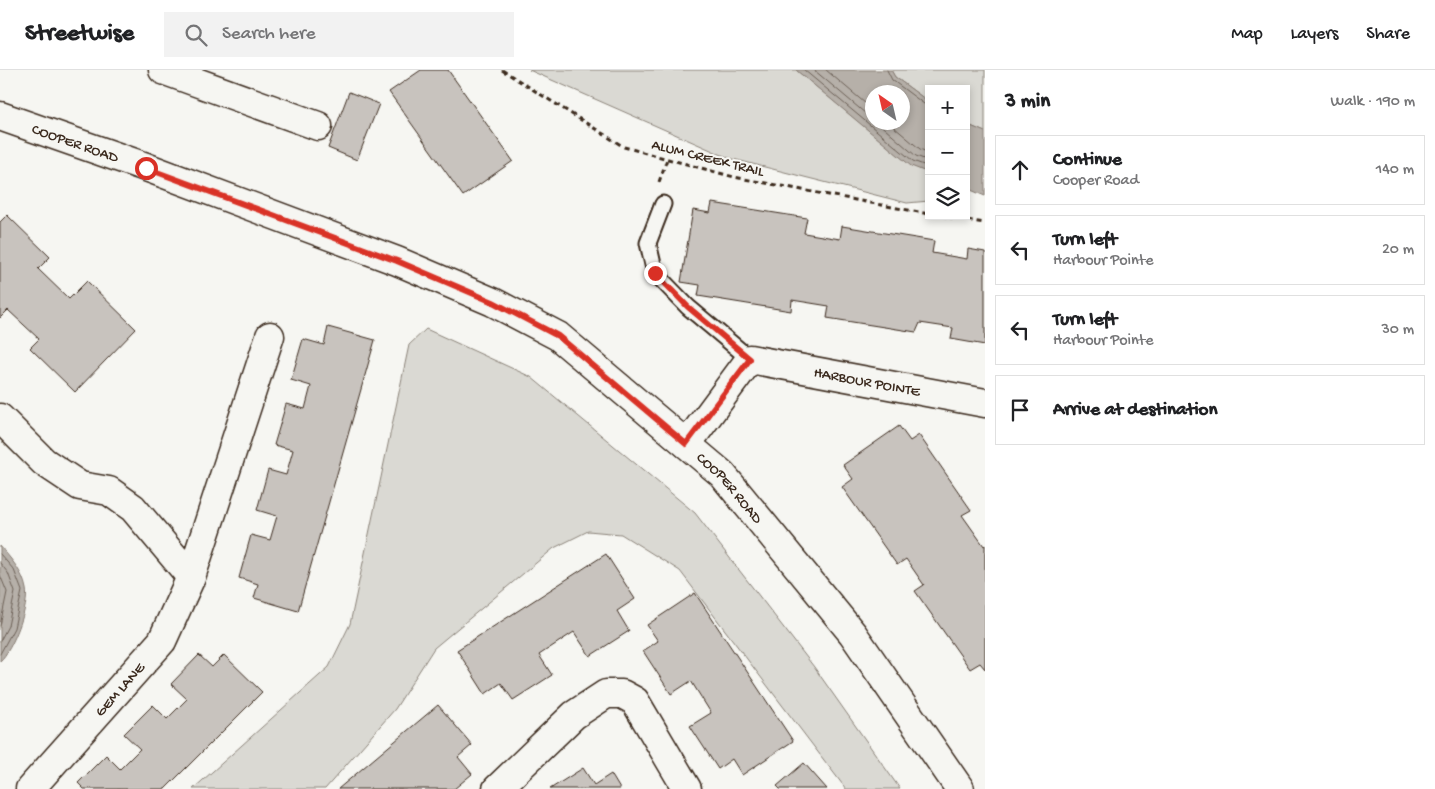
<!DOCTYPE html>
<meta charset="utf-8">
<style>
:root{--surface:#fff;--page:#f2f2f2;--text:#202124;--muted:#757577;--line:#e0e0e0}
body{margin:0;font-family:"Gochi Hand",sans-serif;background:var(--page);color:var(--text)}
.controls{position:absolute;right:15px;top:15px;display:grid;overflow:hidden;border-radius:0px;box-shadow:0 2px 8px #0003}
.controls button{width:45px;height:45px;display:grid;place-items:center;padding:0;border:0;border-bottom:1px solid var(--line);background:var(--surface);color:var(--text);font:25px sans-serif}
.compass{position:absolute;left:865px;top:15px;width:45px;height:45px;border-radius:50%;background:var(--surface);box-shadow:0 2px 8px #0003;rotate:326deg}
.stop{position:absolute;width:15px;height:15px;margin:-11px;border:4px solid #d93025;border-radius:50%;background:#fff}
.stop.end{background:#d93025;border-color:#fff;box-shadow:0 1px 5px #0008}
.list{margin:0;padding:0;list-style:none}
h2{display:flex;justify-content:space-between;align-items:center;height:65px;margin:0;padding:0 20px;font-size:21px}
h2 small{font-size:16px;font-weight:400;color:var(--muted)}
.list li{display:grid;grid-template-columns:32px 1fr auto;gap:15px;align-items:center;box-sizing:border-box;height:70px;margin:0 10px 10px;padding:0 10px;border:1px solid var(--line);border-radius:0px}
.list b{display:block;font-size:19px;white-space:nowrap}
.list p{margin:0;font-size:16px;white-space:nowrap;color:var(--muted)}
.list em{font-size:16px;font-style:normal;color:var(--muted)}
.icon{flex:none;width:28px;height:28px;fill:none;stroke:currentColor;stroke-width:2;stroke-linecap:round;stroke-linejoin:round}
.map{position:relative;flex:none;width:985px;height:719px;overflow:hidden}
header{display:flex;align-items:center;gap:30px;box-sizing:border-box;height:70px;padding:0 25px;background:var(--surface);border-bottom:1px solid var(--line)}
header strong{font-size:24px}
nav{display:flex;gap:28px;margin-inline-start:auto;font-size:18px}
.search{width:350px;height:45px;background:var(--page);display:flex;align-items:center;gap:12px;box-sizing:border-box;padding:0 18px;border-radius:0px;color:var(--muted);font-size:19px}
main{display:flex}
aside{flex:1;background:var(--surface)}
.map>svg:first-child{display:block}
.green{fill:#dad9d3;stroke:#8a8278}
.water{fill:#b6b0a9;stroke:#857a71;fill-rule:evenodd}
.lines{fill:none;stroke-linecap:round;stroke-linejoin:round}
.shore{stroke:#6c6056;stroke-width:1}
.building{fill:#c8c3be;stroke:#3b2a1e}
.service-casing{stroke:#3b2a1e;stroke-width:19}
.minor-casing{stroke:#3b2a1e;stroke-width:31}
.tertiary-casing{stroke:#3b2a1e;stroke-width:31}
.path{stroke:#3b2a1e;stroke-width:3;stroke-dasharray:5 4;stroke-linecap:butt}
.service{stroke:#f6f6f2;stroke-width:15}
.minor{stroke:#f6f6f2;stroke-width:28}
.tertiary{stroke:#f6f6f2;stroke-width:28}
.route{stroke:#d93025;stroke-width:6}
.labels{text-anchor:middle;stroke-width:4;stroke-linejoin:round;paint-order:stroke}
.street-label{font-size:15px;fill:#3b2a1e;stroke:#f6f6f2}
</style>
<header>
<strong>Streetwise</strong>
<div class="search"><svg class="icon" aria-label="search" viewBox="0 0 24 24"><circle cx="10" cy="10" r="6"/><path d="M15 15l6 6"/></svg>Search here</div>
<nav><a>Map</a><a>Layers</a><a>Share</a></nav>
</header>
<main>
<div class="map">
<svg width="985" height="719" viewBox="0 0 985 719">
<rect width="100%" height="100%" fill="#f6f6f2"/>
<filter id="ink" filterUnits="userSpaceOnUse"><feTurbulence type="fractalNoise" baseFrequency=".02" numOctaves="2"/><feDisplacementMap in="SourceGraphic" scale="10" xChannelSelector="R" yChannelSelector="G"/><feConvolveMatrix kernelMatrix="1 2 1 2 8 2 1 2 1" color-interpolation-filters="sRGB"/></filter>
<g filter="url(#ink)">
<path class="green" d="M 529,0 L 796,0 L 911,95 L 929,103 L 929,131 L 907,133 L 729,88 Z
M 891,0 L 985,0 L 985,62 L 966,54 L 966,19 L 929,19 L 929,32 L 895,7 Z
M 426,259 L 531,307 L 695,443 L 814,597 L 900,719 L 846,719 L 680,501 L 621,464 L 588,461 L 554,478 L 434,578 L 395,639 L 325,719 L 193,719 L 329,597 L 350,554 L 409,275 Z"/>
<path class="water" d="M 796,0 L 891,0 L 895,7 L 929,32 L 929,103 L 911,96 ZM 872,22 L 902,22 L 902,52 L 872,52 Z
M 966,54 L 985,62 L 985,126 L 966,118 Z
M 0,476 C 11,489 23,502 26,519 C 30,535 12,581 0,591 Z"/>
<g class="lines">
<path class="shore" d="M 804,0 L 913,91 L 929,97
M 814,0 L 872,49
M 826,0 L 872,39
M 887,0 L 892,10 L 924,34 L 929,35
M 877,52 L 916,86 L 929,91
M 888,52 L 920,79 L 929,83
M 0,484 L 14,500 L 22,521 L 14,558 L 0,584
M 0,493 L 8,503 L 15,522 L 8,556 L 0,571
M 0,505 L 7,522 L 0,556"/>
</g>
<path class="building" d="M 421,0 L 448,0 L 513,91 L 463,126 L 389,22 Z
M 349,22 L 379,34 L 357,90 L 328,78 Z
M 712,133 L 807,148 L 804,163 L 840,169 L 842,156 L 934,171 L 932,183 L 967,189 L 968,179 L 985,182 L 985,275 L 951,269 L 953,258 L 920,253 L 916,262 L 827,248 L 829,236 L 792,230 L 791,241 L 698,226 L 700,215 L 681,212 L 693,140 L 710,143 Z
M 7,145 L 50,187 L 38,199 L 69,229 L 87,211 L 136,259 L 75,322 L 30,278 L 39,269 L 8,240 L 0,248 L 0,152 Z
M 328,257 L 375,270 L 298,541 L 254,528 L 258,514 L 239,508 L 251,465 L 270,470 L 277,446 L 257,440 L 268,400 L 286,405 L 293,380 L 274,375 L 286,334 L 305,339 L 311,316 L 291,310 L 303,269 L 324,275 Z
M 899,356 L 910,371 L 919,365 L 971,440 L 962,445 L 984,476 L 985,475 L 985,599 L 980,593 L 970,599 L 915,521 L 924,515 L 906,489 L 897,495 L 842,417 L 853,409 L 843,395 Z
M 606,484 L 635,529 L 617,541 L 629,561 L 590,586 L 574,562 L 539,585 L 552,605 L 513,630 L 501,613 L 485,624 L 457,580 Z
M 695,523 L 793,671 L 742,705 L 732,689 L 718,699 L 690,656 L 711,643 L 691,611 L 671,624 L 643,581 L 658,571 L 647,555 Z
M 199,585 L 212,597 L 224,585 L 262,622 L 165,719 L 84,719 L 78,713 L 106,685 L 120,699 L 140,679 L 124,664 L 153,635 L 167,649 L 187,629 L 171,614 Z
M 438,635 L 472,675 L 458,687 L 472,704 L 454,719 L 338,719 Z
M 804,693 L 827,719 L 780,719 L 777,716 Z
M 583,698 L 594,715 L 611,704 L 620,719 L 550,719 Z"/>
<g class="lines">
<defs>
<path id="service" d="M 663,134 L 648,173 L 655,203 L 688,237 L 750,289"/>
<g id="minor">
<path d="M 163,0 L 318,56"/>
<path d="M 0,348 L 44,392 L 80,416 L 109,421 L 133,438 L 191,507"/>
<path id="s1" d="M 687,374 L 750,289 L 985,333"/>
<path id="s2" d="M 30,719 L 162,571 L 191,507 L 270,266"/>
<path d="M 497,719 L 574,645 L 606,624 L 622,624 L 635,631 L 687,719"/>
</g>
<g id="tertiary">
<path id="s3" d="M 0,46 L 146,97 L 397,191 L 493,232 L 558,266 L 722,404 L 853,564 L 960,719"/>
</g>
</defs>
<use href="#service" class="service-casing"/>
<use href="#minor" class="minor-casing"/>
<use href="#tertiary" class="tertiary-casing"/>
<path class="path" d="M 502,0 L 624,77 L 734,107 L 929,144
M 659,112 L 667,89
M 941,146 L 985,153"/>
<use href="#service" class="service"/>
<use href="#minor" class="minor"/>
<use href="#tertiary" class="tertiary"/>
</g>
</g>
<g class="lines" filter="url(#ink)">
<path class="route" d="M 146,98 L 397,191 L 493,232 L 558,266 L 686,374 L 750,289 L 688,237 L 655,203"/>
</g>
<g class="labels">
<g class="street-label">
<text dy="5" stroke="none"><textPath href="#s3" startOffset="80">COOPER ROAD</textPath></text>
<text transform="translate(708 87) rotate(14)" y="5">ALUM CREEK TRAIL</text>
<text dy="5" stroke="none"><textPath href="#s1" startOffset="225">HARBOUR POINTE</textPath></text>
<text dy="5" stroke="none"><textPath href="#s3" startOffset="830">COOPER ROAD</textPath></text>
<text dy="5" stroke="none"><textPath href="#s2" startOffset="134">GEM LANE</textPath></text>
</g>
</g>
</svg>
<div class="controls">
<button>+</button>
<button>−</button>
<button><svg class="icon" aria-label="layers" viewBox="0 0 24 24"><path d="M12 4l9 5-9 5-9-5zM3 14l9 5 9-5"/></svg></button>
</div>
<svg class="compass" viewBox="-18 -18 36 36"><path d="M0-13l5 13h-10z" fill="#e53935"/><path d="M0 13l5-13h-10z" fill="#757577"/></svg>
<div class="stop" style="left:146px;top:98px"></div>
<div class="stop end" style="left:655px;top:203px"></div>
</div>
<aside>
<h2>3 min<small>Walk · 190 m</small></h2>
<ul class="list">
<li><svg class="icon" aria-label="ahead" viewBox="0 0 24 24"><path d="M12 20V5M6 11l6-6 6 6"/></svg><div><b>Continue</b><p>Cooper Road</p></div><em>140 m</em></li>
<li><svg class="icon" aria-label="left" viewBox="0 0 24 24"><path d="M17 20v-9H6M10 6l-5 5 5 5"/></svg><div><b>Turn left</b><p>Harbour Pointe</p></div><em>20 m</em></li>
<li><svg class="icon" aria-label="left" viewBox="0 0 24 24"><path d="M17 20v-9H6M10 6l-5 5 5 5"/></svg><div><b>Turn left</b><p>Harbour Pointe</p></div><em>30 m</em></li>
<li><svg class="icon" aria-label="arrive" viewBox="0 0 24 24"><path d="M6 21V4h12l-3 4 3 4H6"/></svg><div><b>Arrive at destination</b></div></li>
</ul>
</aside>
</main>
